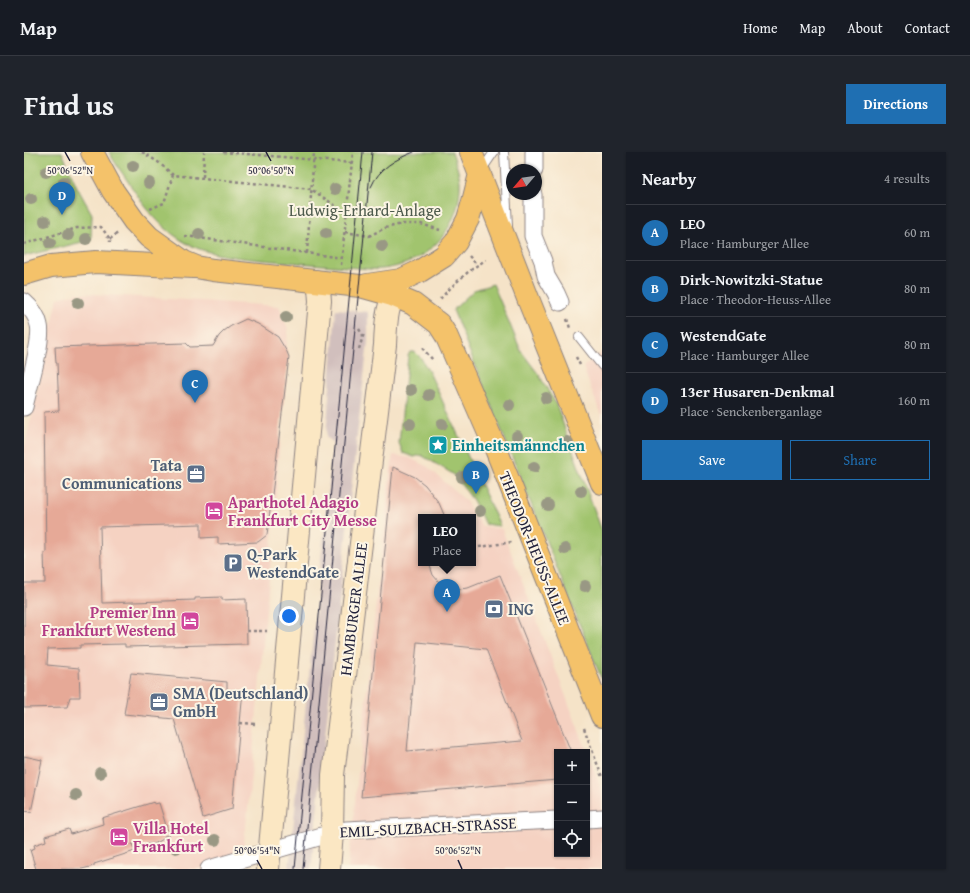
<!DOCTYPE html>
<meta charset="utf-8">
<style>
:root{--surface:#171b24;--page:#20242c;--text:#f1f3f6;--muted:#9ea1a6;--line:#363941;--accent:#1f6fb2}
body{margin:0;font-family:"Gentium Book Plus",serif;background:var(--page);color:var(--text)}
.controls{position:absolute;right:12px;bottom:12px;display:grid;overflow:hidden;border-radius:0px;box-shadow:0 1px 3px #0004}
.controls button{width:36px;height:36px;display:grid;place-items:center;padding:0;border:0;border-bottom:1px solid var(--line);background:var(--surface);color:var(--text);font:20px sans-serif}
.compass{position:absolute;left:482px;top:12px;width:36px;height:36px;border-radius:50%;background:var(--surface);box-shadow:0 1px 3px #0004;rotate:241deg}
.you{position:absolute;left:265px;top:464px;width:14px;height:14px;margin:-10px;border:3px solid #fff;border-radius:50%;background:#1a73e8;box-shadow:0 0 0 6px #1a73e833}
.badge{display:grid;place-items:center;width:26px;height:26px;border-radius:50%;background:var(--accent);color:#fff;font-size:13px;font-weight:700}
.pin{position:absolute;translate:-50% -33px;filter:drop-shadow(0 1px 2px #0008)}
.pin::after{content:'';position:absolute;top:21px;width:14px;height:12px;background:inherit;clip-path:polygon(0 0,100% 0,50% 100%)}
.popup{position:absolute;left:394px;top:362px;width:58px;height:52px;box-sizing:border-box;display:grid;place-content:center;border-radius:0px;background:var(--surface);filter:drop-shadow(0 1px 3px #0005);font-size:13px;white-space:nowrap;color:var(--muted)}
.popup b{font-size:15px;color:var(--text)}
.popup::after{content:'';position:absolute;left:50%;top:100%;margin-left:-8px;border:8px solid transparent;border-top-color:var(--surface)}
.list{margin:0;padding:0;list-style:none}
h2{display:flex;justify-content:space-between;align-items:center;height:52px;margin:0;padding:0 16px;font-size:17px}
h2 small{font-size:13px;font-weight:400;color:var(--muted)}
.list li{display:grid;grid-template-columns:26px 1fr auto;gap:12px;align-items:center;box-sizing:border-box;height:56px;padding:0 16px;border-top:1px solid var(--line)}
.list b{display:block;font-size:15px;white-space:nowrap}
.list p{margin:0;font-size:13px;white-space:nowrap;color:var(--muted)}
.list em{font-size:13px;font-style:normal;color:var(--muted)}
.actions{display:flex;gap:8px;padding:12px 16px}
.actions a{flex:1;padding:9px 0;border:1px solid var(--accent);border-radius:0px;text-align:center;font-size:14px;color:var(--accent)}
.actions .main{background:var(--accent);color:#fff}
.icon{flex:none;width:22px;height:22px;fill:none;stroke:currentColor;stroke-width:2;stroke-linecap:round;stroke-linejoin:round}
.map{position:relative;flex:none;width:578px;height:717px;overflow:hidden;border-radius:0px}
header{display:flex;align-items:center;gap:24px;box-sizing:border-box;height:56px;padding:0 20px;background:var(--surface);border-bottom:1px solid var(--line)}
header strong{font-size:19px}
nav{display:flex;gap:22px;margin-inline-start:auto;font-size:14px}
.intro{display:flex;align-items:center;justify-content:space-between;box-sizing:border-box;height:96px;padding:0 24px}
h1{margin:0;font-size:28px}
.button{padding:10px 18px;border-radius:0px;background:var(--accent);color:#fff;font-size:14px;font-weight:700}
main{display:flex;gap:24px;padding:0 24px}
aside{flex:1;background:var(--surface);border-radius:0px;box-shadow:0 1px 3px #0004}
.map>svg:first-child{display:block}
.built{fill:#f5d2c2;fill-rule:evenodd}
.industrial{fill:#d1bfbd}
.green{fill:#a1c46e;stroke:#627354}
.building{fill:#e6a997;fill-rule:evenodd}
.lines{fill:none;stroke-linecap:round;stroke-linejoin:round}
.lane-casing{stroke:#8c8282;stroke-width:10}
.street-casing{stroke:#8c8282;stroke-width:19}
.secondary-casing{stroke:#8c8282;stroke-width:24}
.primary-casing{stroke:#8c8282;stroke-width:24}
.path{stroke:#8c8282;stroke-width:2.5;stroke-dasharray:3 3;stroke-linecap:butt}
.lane{stroke:#fff;stroke-width:8}
.street{stroke:#fff;stroke-width:17}
.secondary{stroke:#fbe7c3;stroke-width:22}
.primary{stroke:#f4c26a;stroke-width:22}
.tram{stroke:#22223b;stroke-width:1}
.tree{fill:#999884}
.ticks{fill:none;stroke:#22223b;stroke-width:1.5}
.labels{text-anchor:middle;stroke-width:4;stroke-linejoin:round;paint-order:stroke}
.park-label{font-size:16px;fill:#4e5b4d;stroke:#fcf5e5}
.culture-label{font-size:16px;font-weight:bold;fill:#0d838f;stroke:#fcf5e5;text-anchor:start}
.service-label{font-size:16px;font-weight:bold;fill:#4e5e75;stroke:#fcf5e5;text-anchor:start}
.hotel-label{font-size:16px;font-weight:bold;fill:#b23c85;stroke:#fcf5e5;text-anchor:start}
.street-label{font-size:16px;fill:#22223b;stroke:#fcf5e5}
.ticks-label{font-size:10px;text-anchor:middle;fill:#22223b;stroke:#fcf5e5;stroke-width:4;stroke-linejoin:round;paint-order:stroke}
</style>
<header>
<strong>Map</strong>
<nav><a>Home</a><a>Map</a><a>About</a><a>Contact</a></nav>
</header>
<div class="intro"><h1>Find us</h1><a class="button">Directions</a></div>
<main>
<div class="map">
<svg width="578" height="717" viewBox="0 0 578 717">
<rect width="100%" height="100%" fill="#fcf5e5"/>
<filter id="ink" filterUnits="userSpaceOnUse"><feTurbulence type="fractalNoise" baseFrequency=".025" numOctaves="2"/><feDisplacementMap in="SourceGraphic" scale="8" xChannelSelector="R" yChannelSelector="G"/><feConvolveMatrix kernelMatrix="1 2 1 2 8 2 1 2 1" color-interpolation-filters="sRGB"/></filter>
<filter id="wash" filterUnits="userSpaceOnUse"><feTurbulence type="fractalNoise" baseFrequency=".012" numOctaves="4" result="noise"/><feDisplacementMap in="SourceGraphic" scale="16" xChannelSelector="R" yChannelSelector="G"/><feGaussianBlur stdDeviation="0.9" result="paint"/><feColorMatrix in="noise" values="0 0 0 0 0 0 0 0 0 0 0 0 0 0 0 0 0 1.4 0 .05"/><feComposite in="paint" operator="in"/></filter>
<g filter="url(#wash)">
<rect width="100%" height="100%" fill="#f5e3c8"/>
<path class="built" d="M 53,141 L 255,154 L 264,177 L 248,395 L 224,656 L 217,717 L 0,717 L 0,298 L 34,146 Z
M 578,200 L 578,266 L 559,215 Z
M 369,303 L 386,306 L 404,315 L 441,348 L 458,374 L 478,377 L 578,639 L 578,717 L 324,717 L 365,328 ZM 397,365 L 449,365 L 449,411 L 397,411 ZM 533,600 L 563,600 L 563,702 L 533,702 Z"/>
<path class="industrial" d="M 312,157 L 344,160 L 344,190 L 332,292 L 287,717 L 265,717 L 309,291 L 302,285 Z"/>
<path class="green" d="M 0,0 L 38,0 L 53,35 L 68,62 L 67,88 L 0,104 Z
M 85,0 L 428,0 C 431,8 435,20 436,29 C 438,73 407,109 365,116 C 351,119 337,116 323,115 C 303,113 282,112 262,110 C 230,107 184,106 157,88 C 133,73 118,51 103,28 C 97,19 90,10 85,0 Z
M 469,132 L 497,199 L 515,223 L 532,252 L 578,379 L 578,528 L 429,158 L 450,138 Z
M 386,200 L 391,200 L 397,206 L 406,222 L 476,374 L 461,372 L 449,348 L 429,322 L 397,303 L 390,305 L 379,301 L 375,291 L 384,204 Z"/>
<g id="blocks">
<path class="building" d="M 222,167 L 234,172 L 254,185 L 263,200 L 265,205 L 243,383 L 234,390 L 194,392 L 194,385 L 177,386 L 177,372 L 76,375 L 78,451 L 171,448 L 171,446 L 198,445 L 198,448 L 222,447 L 223,492 L 101,495 L 101,492 L 56,493 L 56,496 L 24,497 L 23,513 L 55,516 L 56,545 L 46,545 L 43,555 L 0,556 L 0,431 L 21,431 L 20,401 L 22,401 L 20,260 L 35,259 L 33,211 L 32,211 L 31,195 L 162,191 L 166,195 L 189,194 L 195,184 L 200,179 L 207,174 Z
M 369,315 L 391,325 L 401,333 L 415,351 L 421,365 L 397,365 L 397,411 L 405,411 L 409,423 L 415,430 L 425,436 L 435,437 L 444,436 L 476,423 L 547,600 L 533,600 L 533,628 L 337,645 ZM 393,490 L 462,497 L 498,589 L 383,599 Z
M 107,521 L 203,530 L 203,538 L 219,539 L 208,657 L 179,666 L 150,567 L 100,562 Z
M 0,604 L 18,608 L 7,660 L 0,659 Z
M 130,650 L 130,652 L 135,651 L 145,683 L 140,684 L 141,686 L 134,690 L 129,692 L 108,692 L 111,699 L 70,712 L 70,714 L 58,717 L 12,717 L 6,698 L 11,696 L 10,693 L 22,689 L 21,684 L 45,677 L 47,682 L 79,672 L 78,666 Z"/>
</g>
</g>
<g filter="url(#ink)">
<use href="#blocks" fill-opacity="0" stroke="#8c8282" stroke-width="1"/>
<g class="lines">
<defs>
<path id="lane" d="M 480,0 L 484,74
M 457,19 L 470,0
M 555,185 L 578,214"/>
<path id="street" d="M 510,18 L 510,0
M 509,42 L 509,84 L 519,109 L 522,124 L 532,141 L 536,150
M 0,150 C 7,156 13,163 15,173 C 19,189 4,236 0,255
M 563,667 L 578,666
M 185,717 L 308,681 L 322,678 L 533,668"/>
<path id="secondary" d="M 244,717 L 296,149 L 295,136 L 291,129
M 305,717 L 308,681 L 309,623 L 361,193 C 362,166 363,152 377,128"/>
<path id="primary" d="M 68,0 L 89,39 L 110,69 L 125,85 L 160,110 L 172,115 L 189,118 L 336,134 L 368,143 L 389,152 L 415,172 L 422,183 L 472,297 L 578,564
M 447,0 L 505,149 L 578,331
M 0,122 L 27,114 L 72,110 L 169,115
M 343,133 L 377,128 L 396,119 L 420,104 L 432,90 L 444,67 L 449,50 L 456,22"/>
</defs>
<use href="#lane" class="lane-casing"/>
<use href="#street" class="street-casing"/>
<use href="#secondary" class="secondary-casing"/>
<use href="#primary" class="primary-casing"/>
<path class="path" d="M 118,0 L 134,10 L 149,23 L 287,37 L 322,61
M 199,0 L 328,11
M 179,25 L 180,0
M 126,57 L 140,51 L 149,23
M 321,80 L 345,84 L 361,76 L 378,72 L 397,72 L 416,78
M 161,84 L 318,106
M 86,87 L 95,80
M 0,92 L 53,76 L 77,75 L 86,87 L 86,90
M 283,101 L 290,0
M 445,104 L 453,113
M 317,113 L 329,0
M 416,147 C 430,132 444,118 462,108
M 543,167 L 546,176
M 335,177 L 340,185
M 398,196 L 410,209
M 335,197 L 339,184
M 552,205 L 556,213
M 449,396 L 488,390
M 223,479 L 243,479
M 216,571 L 233,572
M 560,576 L 578,625"/>
<use href="#lane" class="lane"/>
<use href="#street" class="street"/>
<use href="#secondary" class="secondary"/>
<use href="#primary" class="primary"/>
<path class="tram" d="M 347,35 C 355,16 372,7 390,0
M 271,717 L 339,0
M 279,717 L 348,0"/>
</g>
<g class="tree">
<circle cx="109" cy="14" r="6"/>
<circle cx="22" cy="20" r="6"/>
<circle cx="40" cy="30" r="6"/>
<circle cx="125" cy="31" r="6"/>
<circle cx="311" cy="37" r="6"/>
<circle cx="7" cy="47" r="6"/>
<circle cx="21" cy="69" r="6"/>
<circle cx="302" cy="81" r="6"/>
<circle cx="175" cy="82" r="6"/>
<circle cx="44" cy="83" r="6"/>
<circle cx="62" cy="87" r="6"/>
<circle cx="26" cy="91" r="6"/>
<circle cx="358" cy="94" r="6"/>
<circle cx="54" cy="151" r="6"/>
<circle cx="262" cy="165" r="6"/>
<circle cx="387" cy="238" r="6"/>
<circle cx="405" cy="243" r="6"/>
<circle cx="522" cy="246" r="6"/>
<circle cx="485" cy="253" r="6"/>
<circle cx="386" cy="272" r="6"/>
<circle cx="418" cy="272" r="6"/>
<circle cx="493" cy="284" r="6"/>
<circle cx="543" cy="290" r="6"/>
<circle cx="510" cy="315" r="6"/>
<circle cx="438" cy="325" r="6"/>
<circle cx="557" cy="339" r="6"/>
<circle cx="524" cy="353" r="6"/>
<circle cx="456" cy="359" r="6"/>
<circle cx="541" cy="397" r="6"/>
<circle cx="561" cy="434" r="6"/>
<circle cx="76" cy="621" r="6"/>
<circle cx="52" cy="643" r="6"/>
<circle cx="191" cy="688" r="6"/>
<circle cx="152" cy="696" r="6"/>
</g>
</g>
<path class="ticks" d="M 41,0 L 46,9M 242,0 L 247,9M 233,708 L 238,717M 434,708 L 438,717"/>
<defs>
<symbol id="sight-square" viewBox="-11 -11 22 22"><rect x="-9" y="-9" width="18" height="18" rx="4" fill="#0f9aa8" stroke="#fcf5e5"/><path d="M0-6L1.8-2.2L6-1.7L2.9 1.2L3.7 5.4L0 3.3L-3.7 5.4L-2.9 1.2L-6-1.7L-1.8-2.2Z" fill="#fff"/></symbol>
<symbol id="office-square" viewBox="-11 -11 22 22"><rect x="-9" y="-9" width="18" height="18" rx="4" fill="#5c6f8a" stroke="#fcf5e5"/><path d="M-6-3h4V-5.5h4V-3h4V5H-6ZM-1-4.5V-3h2v-1.5ZM-6 0V1H6V0Z" fill="#fff"/></symbol>
<symbol id="hotel-square" viewBox="-11 -11 22 22"><rect x="-9" y="-9" width="18" height="18" rx="4" fill="#d1479c" stroke="#fcf5e5"/><path d="M-6-4.5h1.5V1H6V5H4.5V3h-9V5H-6ZM-4 0a1.8 1.8 0 1 1 3.6 0ZM.5 0V-2.5h3Q6-2.5 6 0Z" fill="#fff"/></symbol>
<symbol id="parking-square" viewBox="-11 -11 22 22"><rect x="-9" y="-9" width="18" height="18" rx="4" fill="#5c6f8a" stroke="#fcf5e5"/><path d="M-3.5-5.5H1a3.5 3.5 0 0 1 0 7H-1V5.5H-3.5ZM-1-3.4V-.6H.8a1.4 1.4 0 0 0 0-2.8Z" fill="#fff"/></symbol>
<symbol id="bank-square" viewBox="-11 -11 22 22"><rect x="-9" y="-9" width="18" height="18" rx="4" fill="#5c6f8a" stroke="#fcf5e5"/><path d="M-6-4H6V4H-6ZM0-2.3a2.3 2.3 0 1 0 0 4.6a2.3 2.3 0 1 0 0-4.6Z" fill="#fff"/></symbol>
</defs>
<g fill-rule="evenodd">
<use href="#sight-square" x="403" y="282" width="22" height="22"/>
<use href="#office-square" x="161" y="311" width="22" height="22"/>
<use href="#hotel-square" x="179" y="348" width="22" height="22"/>
<use href="#parking-square" x="198" y="400" width="22" height="22"/>
<use href="#bank-square" x="459" y="446" width="22" height="22"/>
<use href="#hotel-square" x="155" y="458" width="22" height="22"/>
<use href="#office-square" x="124" y="539" width="22" height="22"/>
<use href="#hotel-square" x="84" y="674" width="22" height="22"/>
</g>
<g class="labels">
<g class="park-label">
<text x="341" y="64">Ludwig-Erhard-Anlage</text>
</g>
<g class="culture-label">
<text x="428" y="299">Einheitsmännchen</text>
</g>
<g class="service-label">
<text x="158" y="319" text-anchor="end">Tata<tspan x="158" dy="18">Communications</tspan></text>
<text x="223" y="408">Q-Park<tspan x="223" dy="18">WestendGate</tspan></text>
<text x="484" y="463">ING</text>
<text x="149" y="547">SMA (Deutschland)<tspan x="149" dy="18">GmbH</tspan></text>
</g>
<g class="hotel-label">
<text x="204" y="356">Aparthotel Adagio<tspan x="204" dy="18">Frankfurt City Messe</tspan></text>
<text x="152" y="466" text-anchor="end">Premier Inn<tspan x="152" dy="18">Frankfurt Westend</tspan></text>
<text x="109" y="682">Villa Hotel<tspan x="109" dy="18">Frankfurt</tspan></text>
</g>
<g class="street-label">
<text transform="translate(511 396) rotate(68)" y="6">THEODOR-HEUSS-ALLEE</text>
<text transform="translate(329 457) rotate(-83)" y="6">HAMBURGER ALLEE</text>
<text transform="translate(404 675) rotate(-3)" y="6">EMIL-SULZBACH-STRASSE</text>
</g>
</g>
<g class="ticks-label">
<text x="46" y="22">50°06'52"N</text>
<text x="247" y="22">50°06'50"N</text>
<text x="233" y="702">50°06'54"N</text>
<text x="434" y="702">50°06'52"N</text>
</g>
</svg>
<div class="controls">
<button>+</button>
<button>−</button>
<button><svg class="icon" aria-label="locate" viewBox="0 0 24 24"><circle cx="12" cy="12" r="6"/><path d="M12 2v4M12 18v4M2 12h4M18 12h4"/></svg></button>
</div>
<svg class="compass" viewBox="-18 -18 36 36"><path d="M0-13l5 13h-10z" fill="#e53935"/><path d="M0 13l5-13h-10z" fill="#9ea1a6"/></svg>
<div class="you"></div>
<div class="pin badge" style="left:423px;top:460px">A</div>
<div class="popup"><b>LEO</b>Place</div>
<div class="pin badge" style="left:452px;top:342px">B</div>
<div class="pin badge" style="left:171px;top:251px">C</div>
<div class="pin badge" style="left:38px;top:63px">D</div>
</div>
<aside>
<h2>Nearby<small>4 results</small></h2>
<ul class="list">
<li><span class="badge">A</span><div><b>LEO</b><p>Place · Hamburger Allee</p></div><em>60 m</em></li>
<li><span class="badge">B</span><div><b>Dirk-Nowitzki-Statue</b><p>Place · Theodor-Heuss-Allee</p></div><em>80 m</em></li>
<li><span class="badge">C</span><div><b>WestendGate</b><p>Place · Hamburger Allee</p></div><em>80 m</em></li>
<li><span class="badge">D</span><div><b>13er Husaren-Denkmal</b><p>Place · Senckenberganlage</p></div><em>160 m</em></li>
</ul>
<div class="actions"><a class="main">Save</a><a>Share</a></div>
</aside>
</main>
